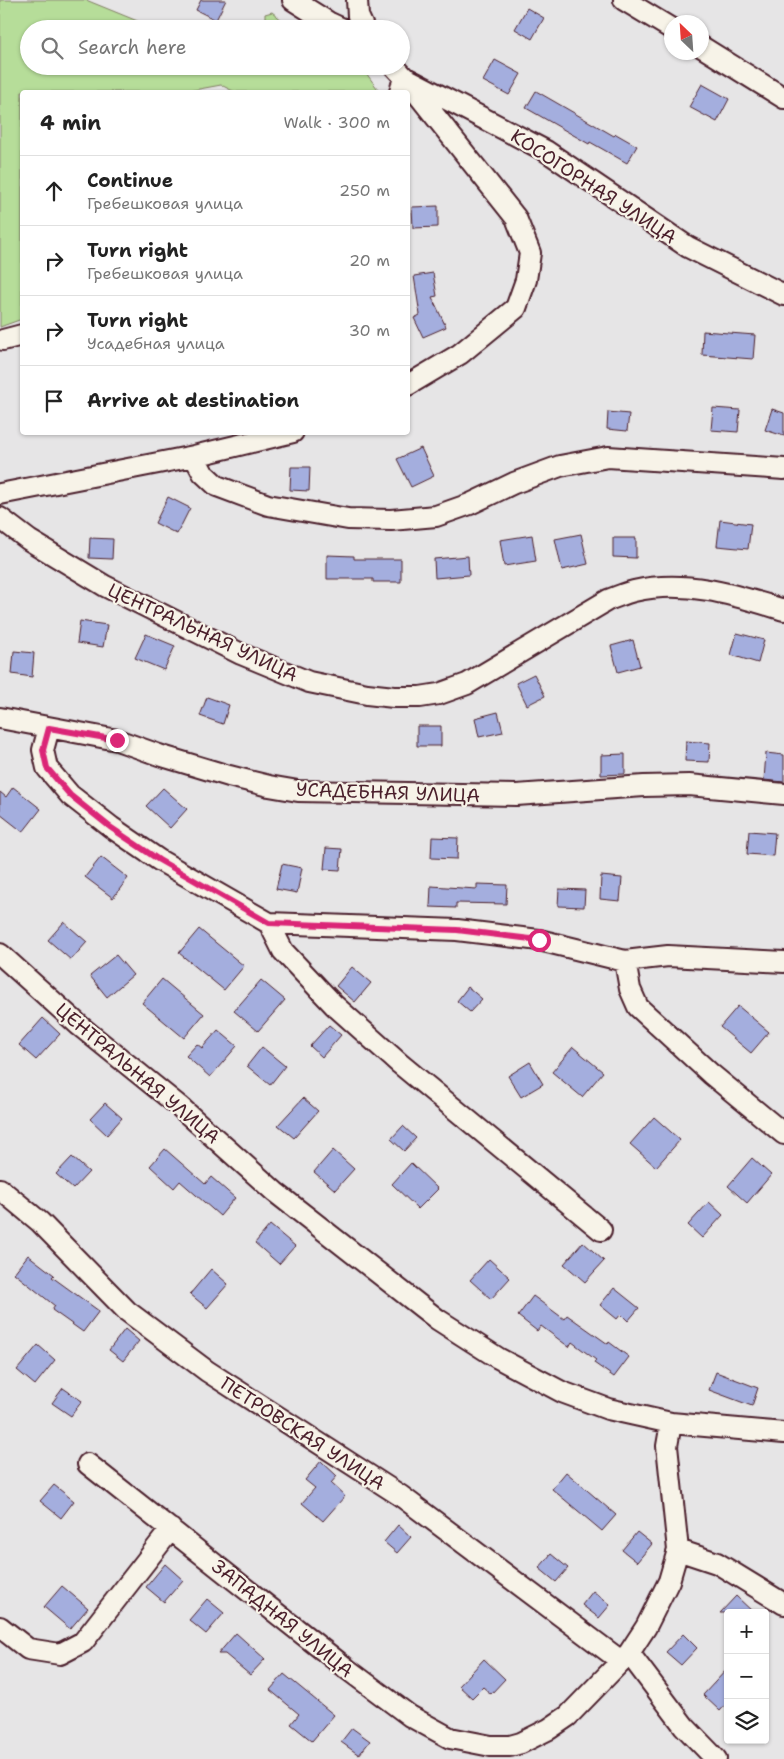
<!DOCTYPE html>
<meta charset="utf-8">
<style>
:root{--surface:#fff;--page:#f6f6f6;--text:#222;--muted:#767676;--line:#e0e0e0}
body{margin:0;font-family:"Shantell Sans",sans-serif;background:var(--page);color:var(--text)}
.controls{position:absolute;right:15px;bottom:15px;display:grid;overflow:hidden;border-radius:5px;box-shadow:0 1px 4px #0004}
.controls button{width:45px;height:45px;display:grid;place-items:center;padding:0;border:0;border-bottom:1px solid var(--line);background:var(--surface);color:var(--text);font:25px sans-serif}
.compass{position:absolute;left:664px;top:15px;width:45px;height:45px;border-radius:50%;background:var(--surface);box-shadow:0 1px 4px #0004;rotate:335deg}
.stop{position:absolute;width:15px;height:15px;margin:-11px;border:4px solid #db2777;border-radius:50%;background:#fff}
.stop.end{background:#db2777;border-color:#fff;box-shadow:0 1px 5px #0008}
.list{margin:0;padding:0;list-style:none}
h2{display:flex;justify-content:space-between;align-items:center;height:65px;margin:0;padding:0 20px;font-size:21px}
h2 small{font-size:16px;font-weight:400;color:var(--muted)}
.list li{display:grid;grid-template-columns:32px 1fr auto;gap:15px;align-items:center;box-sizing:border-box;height:70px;padding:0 20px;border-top:1px solid var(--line)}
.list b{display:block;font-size:19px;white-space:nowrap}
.list p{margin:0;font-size:16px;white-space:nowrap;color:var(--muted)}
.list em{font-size:16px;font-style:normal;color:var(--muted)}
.icon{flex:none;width:28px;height:28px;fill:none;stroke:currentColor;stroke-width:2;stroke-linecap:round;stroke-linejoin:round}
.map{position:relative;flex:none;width:784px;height:1759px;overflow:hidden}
.search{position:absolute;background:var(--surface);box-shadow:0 1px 4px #0004;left:20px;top:20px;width:390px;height:55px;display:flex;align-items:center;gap:12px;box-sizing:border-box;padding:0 18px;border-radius:28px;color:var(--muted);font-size:19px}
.panel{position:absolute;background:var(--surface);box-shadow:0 1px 4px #0004;left:20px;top:90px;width:390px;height:345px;border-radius:5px}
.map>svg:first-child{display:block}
.green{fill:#b6dd99;stroke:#807e62}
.building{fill:#a4aede;stroke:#4a1f2b}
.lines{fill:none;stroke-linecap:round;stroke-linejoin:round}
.minor-casing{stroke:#4a1f2b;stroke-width:24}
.minor{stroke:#f7f3e8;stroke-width:20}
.route{stroke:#db2777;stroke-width:6}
.labels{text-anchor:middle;stroke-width:4.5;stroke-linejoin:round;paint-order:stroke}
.street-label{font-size:19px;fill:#4a1f2b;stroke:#f7f3e8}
</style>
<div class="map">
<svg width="784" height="1759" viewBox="0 0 784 1759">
<rect width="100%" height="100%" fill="#e6e5e6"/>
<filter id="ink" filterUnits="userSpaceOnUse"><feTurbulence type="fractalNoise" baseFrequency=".02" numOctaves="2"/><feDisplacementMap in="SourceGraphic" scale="10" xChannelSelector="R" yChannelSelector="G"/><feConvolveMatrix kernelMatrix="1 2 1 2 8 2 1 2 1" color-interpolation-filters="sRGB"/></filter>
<g filter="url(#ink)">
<path class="green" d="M 0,0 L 86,0 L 157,29 L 29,29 L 29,66 L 356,66 L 366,73 L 380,92 L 235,92 L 221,85 L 183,92 L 22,92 L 22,319 L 0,327 Z
M 272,12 L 293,29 L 265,29 L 265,14 Z"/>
<path class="building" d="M 201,0 L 226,0 L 216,20 L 196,10 Z
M 527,8 L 544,18 L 532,39 L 515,29 Z
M 495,60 L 521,74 L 509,95 L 483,81 Z
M 702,84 L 729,99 L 717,122 L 689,107 Z
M 536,91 L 614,136 L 616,134 L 637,146 L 627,163 L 590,142 L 589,144 L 526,108 Z
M 438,206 L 438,227 L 413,228 L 412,207 Z
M 433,273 L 437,296 L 432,297 L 446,327 L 423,337 L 414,318 L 420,315 L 414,276 Z
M 703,331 L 755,335 L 753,359 L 702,355 Z
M 713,408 L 740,410 L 738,432 L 711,430 Z
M 772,409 L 784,413 L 784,436 L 765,430 Z
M 608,412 L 629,414 L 627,431 L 607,429 Z
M 421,448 L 434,476 L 411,487 L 397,459 Z
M 291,467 L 310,467 L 309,491 L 290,490 Z
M 168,497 L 190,508 L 177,534 L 155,523 Z
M 720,520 L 751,524 L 748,549 L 717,546 Z
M 581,534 L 588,564 L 562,570 L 555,539 Z
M 532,535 L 536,561 L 504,566 L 500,540 Z
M 90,538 L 113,539 L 112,559 L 89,558 Z
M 613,538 L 636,538 L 636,558 L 613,557 Z
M 327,555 L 354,556 L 354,559 L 401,559 L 401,582 L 373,582 L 373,579 L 327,579 Z
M 468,556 L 469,575 L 435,578 L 434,559 Z
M 80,621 L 107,625 L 103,647 L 77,643 Z
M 737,633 L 764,640 L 758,663 L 731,655 Z
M 146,634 L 175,646 L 164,670 L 135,658 Z
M 633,640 L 640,666 L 618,672 L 611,646 Z
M 14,651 L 34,653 L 32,677 L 12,674 Z
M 534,674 L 545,696 L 527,705 L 516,683 Z
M 207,697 L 229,705 L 223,724 L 200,716 Z
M 498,712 L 503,732 L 479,737 L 475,718 Z
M 417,726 L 441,726 L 441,746 L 417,746 Z
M 686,741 L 710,743 L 709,762 L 685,761 Z
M 766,753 L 784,755 L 784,782 L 764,780 Z
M 625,754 L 625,774 L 601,775 L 601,755 Z
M 13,787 L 41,809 L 23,832 L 0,814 L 0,792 L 6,797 Z
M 163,788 L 187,809 L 170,828 L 146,806 Z
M 749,831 L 775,833 L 773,856 L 747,854 Z
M 432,837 L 458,838 L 457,859 L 431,858 Z
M 326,848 L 342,849 L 340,870 L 324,869 Z
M 101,857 L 128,878 L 113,898 L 85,877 Z
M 282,864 L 302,868 L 297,893 L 276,889 Z
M 601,876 L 622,878 L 620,901 L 600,899 Z
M 477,884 L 507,885 L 506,904 L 456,903 L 456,908 L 430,907 L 431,886 L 477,889 Z
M 559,889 L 585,890 L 584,907 L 558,906 Z
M 64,922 L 87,942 L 71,960 L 48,940 Z
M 199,929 L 244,966 L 224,990 L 179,953 Z
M 116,955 L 133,975 L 107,997 L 90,976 Z
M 352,967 L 371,983 L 355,1002 L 336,986 Z
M 162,979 L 204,1014 L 184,1038 L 142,1003 Z
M 261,980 L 285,1000 L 258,1031 L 234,1011 Z
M 468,987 L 482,999 L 470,1012 L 457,1001 Z
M 738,1006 L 769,1032 L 751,1053 L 720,1027 Z
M 43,1018 L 60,1034 L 36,1060 L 19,1045 Z
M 329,1025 L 341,1035 L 322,1057 L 310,1046 Z
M 218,1030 L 237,1046 L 210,1077 L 186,1056 L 197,1044 L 202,1048 Z
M 262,1047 L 285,1066 L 270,1085 L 247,1066 Z
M 573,1047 L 603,1072 L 582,1097 L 552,1072 Z
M 530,1062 L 543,1084 L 521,1097 L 508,1076 Z
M 303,1098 L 318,1111 L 294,1138 L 278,1125 Z
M 105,1103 L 122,1118 L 107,1135 L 90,1119 Z
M 654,1117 L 680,1140 L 656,1167 L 630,1144 Z
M 403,1126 L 416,1138 L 404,1151 L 391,1139 Z
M 165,1149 L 205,1184 L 211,1177 L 235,1198 L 220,1216 L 180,1181 L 174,1188 L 150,1166 Z
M 333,1150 L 354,1169 L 335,1190 L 314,1172 Z
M 72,1157 L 89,1172 L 73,1189 L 56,1174 Z
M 752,1158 L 771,1175 L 747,1203 L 728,1186 Z
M 411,1163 L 438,1189 L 418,1209 L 392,1184 Z
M 709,1202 L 723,1215 L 702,1238 L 688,1225 Z
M 270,1225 L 295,1246 L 279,1264 L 255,1243 Z
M 583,1242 L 604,1261 L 585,1282 L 564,1264 Z
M 28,1255 L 54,1275 L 52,1277 L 99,1311 L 83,1332 L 52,1310 L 55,1306 L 14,1273 Z
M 489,1259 L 510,1278 L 491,1299 L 470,1280 Z
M 211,1269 L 228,1284 L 207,1308 L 190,1294 Z
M 614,1288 L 639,1308 L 628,1321 L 621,1314 L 617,1319 L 600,1305 Z
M 533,1296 L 564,1319 L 567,1315 L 608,1344 L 609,1342 L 629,1357 L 614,1377 L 594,1363 L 596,1360 L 572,1342 L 569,1347 L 541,1326 L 537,1331 L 518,1316 Z
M 125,1329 L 139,1341 L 123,1361 L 109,1350 Z
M 38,1345 L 55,1360 L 35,1385 L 17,1370 Z
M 716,1372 L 758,1388 L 752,1406 L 709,1390 Z
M 63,1388 L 82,1401 L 71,1416 L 52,1403 Z
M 321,1461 L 337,1476 L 331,1483 L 345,1496 L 323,1521 L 302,1503 L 315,1488 L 305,1480 Z
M 566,1472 L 616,1515 L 602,1531 L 552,1489 Z
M 54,1485 L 74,1501 L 61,1518 L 40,1501 Z
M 398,1525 L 411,1537 L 397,1553 L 384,1542 Z
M 637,1532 L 652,1544 L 637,1562 L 622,1550 Z
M 551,1554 L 568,1568 L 556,1582 L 539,1568 Z
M 165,1564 L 183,1580 L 164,1602 L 146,1587 Z
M 62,1586 L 88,1608 L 70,1629 L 44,1607 Z
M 593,1591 L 610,1605 L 599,1618 L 582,1605 Z
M 736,1596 L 754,1613 L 720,1613 Z
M 207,1599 L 224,1613 L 206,1634 L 189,1620 Z
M 236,1633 L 265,1659 L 250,1675 L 225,1654 L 218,1654 Z
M 683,1634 L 697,1648 L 681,1665 L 666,1652 Z
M 484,1659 L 505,1679 L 491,1694 L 483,1687 L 472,1698 L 459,1686 Z
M 728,1668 L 728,1702 L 720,1711 L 703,1695 Z
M 284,1674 L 334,1715 L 312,1741 L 291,1724 L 299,1714 L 270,1690 Z
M 352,1728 L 370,1741 L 359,1755 L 341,1742 Z"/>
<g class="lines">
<defs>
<path id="minor" d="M 293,0 L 328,22 L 343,29
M 357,0 L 358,16 L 364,29
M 624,0 L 672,29
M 702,47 L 784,98
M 394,66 L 404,77 L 516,218 L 530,253 L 526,280 L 516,308 L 460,354 L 408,385
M 400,92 L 404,77 L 546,151 L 688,247 L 784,295
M 3,340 L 22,335
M 194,456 L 203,473 L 217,486 L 268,505 L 348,519 L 391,520 L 436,516 L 470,504 L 514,483 L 560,466 L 608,457 L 784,469
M 0,494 L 194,456 L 293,432
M 0,518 L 29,540 L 105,586 L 241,654 L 309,682 L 367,694 L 394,697 L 420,697 L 439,694 L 467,684 L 608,600 C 617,597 625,593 634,591 C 686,579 735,595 784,610
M 0,718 L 117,740 L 159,755 L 229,776 L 269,786 L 298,791 L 516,795 L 644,786 L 689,785 L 784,794
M 49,728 L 43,750 L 47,768 L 70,795 L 111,827 L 159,860 L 269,923 L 457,930 L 539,940 L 625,961 L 668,956 L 784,962
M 269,923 L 283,951 L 334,1005 L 399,1063 L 601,1230
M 0,954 L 80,1026 L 179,1106 L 275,1192 L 437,1319 L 498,1358 L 562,1392 L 608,1409 L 671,1423 L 784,1433
M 625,961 L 630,989 L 638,1007 L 711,1074 L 784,1134
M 0,1189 L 40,1222 L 127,1311 L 207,1371 L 401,1496 L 621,1661
M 88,1464 L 347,1669 L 410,1716 L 450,1738 L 491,1746 L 510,1746 L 521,1743 L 549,1729 L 568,1716 L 629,1653 L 646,1627 L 669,1581 L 678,1550 L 667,1446 L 671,1423
M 678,1550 L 717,1563 L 784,1604
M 0,1627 L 28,1649 L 60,1654 L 83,1642 L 171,1529
M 629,1653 L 684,1726 L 716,1759"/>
</defs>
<use href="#minor" class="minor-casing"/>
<use href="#minor" class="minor"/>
</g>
</g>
<g class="lines" filter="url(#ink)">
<path class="route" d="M 117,740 L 49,728 L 43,750 L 47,768 L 70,795 L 110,827 L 159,860 L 269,923 L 457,930 L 539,940"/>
</g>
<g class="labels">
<g class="street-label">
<text transform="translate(594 186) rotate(33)" y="7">КОСОГОРНАЯ УЛИЦА</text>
<text transform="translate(203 632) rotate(25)" y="7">ЦЕНТРАЛЬНАЯ УЛИЦА</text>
<text transform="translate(388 792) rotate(2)" y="7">УСАДЕБНАЯ УЛИЦА</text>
<text transform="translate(138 1073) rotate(40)" y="7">ЦЕНТРАЛЬНАЯ УЛИЦА</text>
<text transform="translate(303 1433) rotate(33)" y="7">ПЕТРОВСКАЯ УЛИЦА</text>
<text transform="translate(283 1618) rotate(39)" y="7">ЗАПАДНАЯ УЛИЦА</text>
</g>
</g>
</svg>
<div class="controls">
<button>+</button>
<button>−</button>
<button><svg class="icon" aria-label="layers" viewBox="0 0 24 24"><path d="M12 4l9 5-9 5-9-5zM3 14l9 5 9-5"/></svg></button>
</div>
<svg class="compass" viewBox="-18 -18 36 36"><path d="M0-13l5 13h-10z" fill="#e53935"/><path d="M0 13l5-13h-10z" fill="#767676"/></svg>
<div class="stop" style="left:539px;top:940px"></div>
<div class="stop end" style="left:117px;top:740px"></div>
<div class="search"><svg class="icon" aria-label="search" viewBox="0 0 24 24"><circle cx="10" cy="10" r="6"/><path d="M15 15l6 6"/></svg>Search here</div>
<section class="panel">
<h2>4 min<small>Walk · 300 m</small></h2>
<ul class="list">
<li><svg class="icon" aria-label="ahead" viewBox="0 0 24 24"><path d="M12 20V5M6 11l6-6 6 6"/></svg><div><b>Continue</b><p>Гребешковая улица</p></div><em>250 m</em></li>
<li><svg class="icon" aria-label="right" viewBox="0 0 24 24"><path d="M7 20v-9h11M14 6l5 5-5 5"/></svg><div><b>Turn right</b><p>Гребешковая улица</p></div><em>20 m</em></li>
<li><svg class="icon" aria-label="right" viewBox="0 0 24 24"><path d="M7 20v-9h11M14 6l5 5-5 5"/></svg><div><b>Turn right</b><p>Усадебная улица</p></div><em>30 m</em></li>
<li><svg class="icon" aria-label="arrive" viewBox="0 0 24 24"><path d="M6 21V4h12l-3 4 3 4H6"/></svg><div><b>Arrive at destination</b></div></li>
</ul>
</section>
</div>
